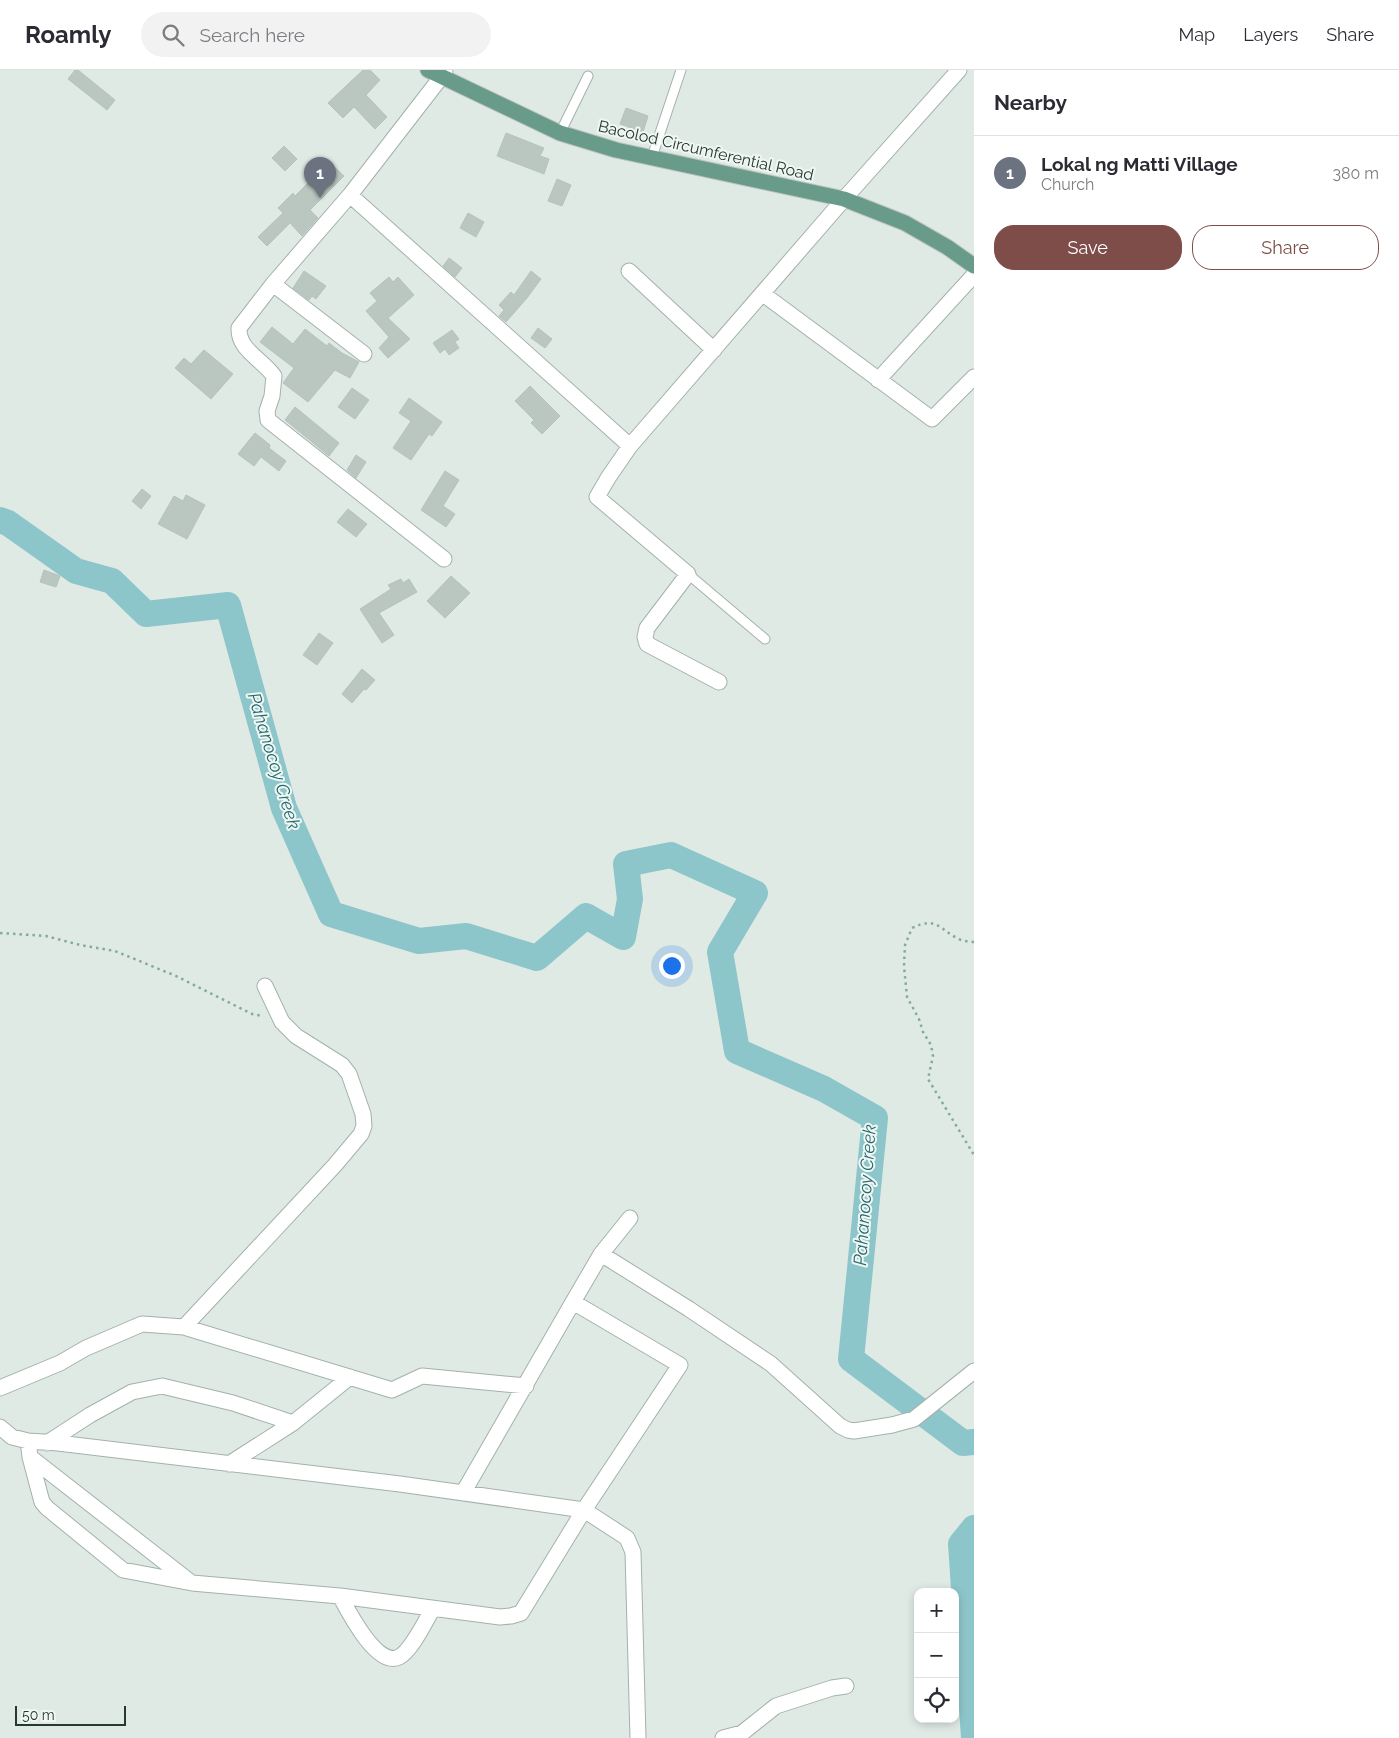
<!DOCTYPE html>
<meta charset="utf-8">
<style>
:root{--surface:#fff;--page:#f2f2f3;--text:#2b2b33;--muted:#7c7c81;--line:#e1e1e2;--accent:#7f4d49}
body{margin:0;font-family:Raleway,sans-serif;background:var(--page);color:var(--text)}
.controls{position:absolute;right:15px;bottom:15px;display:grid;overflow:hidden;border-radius:10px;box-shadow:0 2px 8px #0003}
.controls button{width:45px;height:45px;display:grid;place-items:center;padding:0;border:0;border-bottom:1px solid var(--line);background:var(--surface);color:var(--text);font:25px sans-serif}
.scale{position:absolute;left:15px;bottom:12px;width:111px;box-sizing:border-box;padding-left:5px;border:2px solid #233931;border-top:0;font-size:14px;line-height:18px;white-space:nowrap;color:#233931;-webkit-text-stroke:4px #f0f7f3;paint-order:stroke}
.you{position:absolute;left:671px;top:895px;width:18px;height:18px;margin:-12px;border:4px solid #fff;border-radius:50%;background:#1a73e8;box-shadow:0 0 0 8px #1a73e833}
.badge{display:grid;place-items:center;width:32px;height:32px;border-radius:50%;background:var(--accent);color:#fff;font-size:16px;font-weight:700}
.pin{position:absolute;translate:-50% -41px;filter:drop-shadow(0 1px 2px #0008)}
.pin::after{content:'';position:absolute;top:26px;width:18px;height:15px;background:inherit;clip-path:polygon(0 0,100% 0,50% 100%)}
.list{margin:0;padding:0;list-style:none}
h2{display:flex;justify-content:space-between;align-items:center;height:65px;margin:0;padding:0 20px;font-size:21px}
h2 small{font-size:16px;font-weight:400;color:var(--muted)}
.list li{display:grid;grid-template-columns:32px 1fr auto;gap:15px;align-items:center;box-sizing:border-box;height:75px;padding:0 20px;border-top:1px solid var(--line)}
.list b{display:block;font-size:19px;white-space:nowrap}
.list p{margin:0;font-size:16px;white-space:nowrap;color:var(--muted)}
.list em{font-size:16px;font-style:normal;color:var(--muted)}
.actions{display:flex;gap:10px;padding:15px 20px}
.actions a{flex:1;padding:11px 0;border:1px solid var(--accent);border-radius:20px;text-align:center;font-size:18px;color:var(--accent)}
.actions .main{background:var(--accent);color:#fff}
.icon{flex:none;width:28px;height:28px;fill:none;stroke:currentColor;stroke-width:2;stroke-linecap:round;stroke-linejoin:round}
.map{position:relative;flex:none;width:974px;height:1668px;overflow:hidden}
header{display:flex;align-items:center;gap:30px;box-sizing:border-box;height:70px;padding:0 25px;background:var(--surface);border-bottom:1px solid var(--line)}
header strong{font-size:24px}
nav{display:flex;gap:28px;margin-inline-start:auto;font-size:18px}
.search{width:350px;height:45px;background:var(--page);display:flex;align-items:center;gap:12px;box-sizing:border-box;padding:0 18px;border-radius:28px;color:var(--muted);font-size:19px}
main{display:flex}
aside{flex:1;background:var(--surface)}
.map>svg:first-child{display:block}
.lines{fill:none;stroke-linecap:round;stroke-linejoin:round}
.river{stroke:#8dc6ca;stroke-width:26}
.building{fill:#b9c7c0;stroke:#b4c3bb}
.service-casing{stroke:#a4b1ab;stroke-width:11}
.minor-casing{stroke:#a4b1ab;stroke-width:17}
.primary-casing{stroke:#bdc4c1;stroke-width:17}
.path{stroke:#84aa9b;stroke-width:2.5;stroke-dasharray:2.5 4;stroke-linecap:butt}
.service{stroke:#fff;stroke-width:9}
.minor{stroke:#fff;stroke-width:15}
.primary{stroke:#699b8a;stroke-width:15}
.labels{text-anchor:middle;stroke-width:4;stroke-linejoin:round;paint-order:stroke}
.street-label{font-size:16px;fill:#233931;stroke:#f0f7f3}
.water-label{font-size:18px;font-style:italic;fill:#23696f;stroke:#f0f7f3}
</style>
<header>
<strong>Roamly</strong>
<div class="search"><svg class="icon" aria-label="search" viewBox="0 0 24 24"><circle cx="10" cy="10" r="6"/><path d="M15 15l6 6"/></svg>Search here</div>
<nav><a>Map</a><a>Layers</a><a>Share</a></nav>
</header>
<main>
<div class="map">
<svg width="974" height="1668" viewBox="0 0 974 1668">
<rect width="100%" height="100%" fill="#e0eae5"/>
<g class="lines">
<path class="river" d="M 0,450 L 8,453 L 76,501 L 112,511 L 146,544 L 228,535 L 284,738 L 331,844 L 419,871 L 466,866 L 537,888 L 586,846 L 623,867 L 630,829 L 626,794 L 671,785 L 755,823 L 720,882 L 737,981 L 824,1019 L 875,1048 L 851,1289 L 963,1373 L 974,1372
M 974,1668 L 961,1474 L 974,1458"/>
</g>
<path class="building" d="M 75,0 L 78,0 L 115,30 L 107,40 L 68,9 Z
M 363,0 L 370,0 L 380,10 L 366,25 L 387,47 L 375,59 L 354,37 L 343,48 L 328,33 Z
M 626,38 L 648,46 L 643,62 L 620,54 Z
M 506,63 L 544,78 L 540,86 L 549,89 L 544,104 L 497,86 Z
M 284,76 L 297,89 L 285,101 L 272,88 Z
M 329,92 L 344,106 L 310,140 L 318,148 L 302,166 L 290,153 L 267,176 L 258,167 L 283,143 L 278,138 L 293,123 L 295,126 Z
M 557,109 L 571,115 L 562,136 L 548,131 Z
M 468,143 L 484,152 L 476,167 L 460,158 Z
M 449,188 L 462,198 L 455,207 L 443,196 Z
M 304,201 L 326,216 L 316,229 L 312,226 L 309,230 L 293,218 Z
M 531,201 L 541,209 L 527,228 L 506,252 L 499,246 L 504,240 L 499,235 L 511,222 L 514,225 Z
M 389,207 L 393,212 L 398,207 L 414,225 L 388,248 L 410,269 L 388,288 L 379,278 L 389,267 L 366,241 L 377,231 L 370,223 Z
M 272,257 L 293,274 L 305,259 L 327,276 L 329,273 L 342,283 L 359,292 L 350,308 L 335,300 L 308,332 L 283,313 L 294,298 L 260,272 Z
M 538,258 L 552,269 L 545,278 L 531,268 Z
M 452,260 L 459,269 L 455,272 L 459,278 L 449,285 L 445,279 L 440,283 L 433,273 Z
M 204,280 L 233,304 L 211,329 L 175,298 L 184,288 L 191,294 Z
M 530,316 L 560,346 L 542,364 L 531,353 L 534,350 L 515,331 Z
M 352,318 L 369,330 L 355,349 L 338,337 Z
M 409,328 L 442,352 L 432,366 L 429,364 L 411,390 L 393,378 L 411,351 L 399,343 Z
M 295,337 L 339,373 L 329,386 L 285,350 Z
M 255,363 L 270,375 L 269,378 L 286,391 L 279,401 L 261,387 L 254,396 L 238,384 Z
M 356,385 L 366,392 L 356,408 L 347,400 Z
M 445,401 L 459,410 L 443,436 L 455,444 L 446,457 L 421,440 Z
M 142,419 L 151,426 L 141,439 L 132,431 Z
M 186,425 L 205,435 L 187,469 L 158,454 L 174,426 L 183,431 Z
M 348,439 L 367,454 L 356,467 L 337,452 Z
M 44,500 L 60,506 L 56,517 L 40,512 Z
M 451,506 L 470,523 L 445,548 L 427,531 Z
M 401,509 L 403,513 L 409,509 L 417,522 L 379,543 L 394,565 L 382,573 L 360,539 L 391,519 L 388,515 Z
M 319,563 L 333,573 L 317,595 L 303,585 Z
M 362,599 L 375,610 L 366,620 L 364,619 L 352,633 L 342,624 Z"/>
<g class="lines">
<defs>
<path id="service" d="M 560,63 L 588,6
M 652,87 L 681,0
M 688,504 L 765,569"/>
<path id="minor" d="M 350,125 L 630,376
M 629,201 L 714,280
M 273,214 L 364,284
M 763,224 L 932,349 L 974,307
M 878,310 L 974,205
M 444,489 L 268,350 L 267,341 L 272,326 L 274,306 C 262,289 238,280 239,258 L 273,214 L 350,125 L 442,6 L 445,0
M 719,612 L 647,574 L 645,567 L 647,558 L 688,504 L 597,427 L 608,408 L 630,376 L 844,129 L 959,0
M 601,1184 L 689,1239 L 771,1294 L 840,1356 L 848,1360 L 854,1361 L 892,1355 L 914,1349 L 974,1301
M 184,1257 L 335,1095 L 361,1064 L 364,1056 L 363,1044 L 349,1004 L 342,995 L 296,966 L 282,952 L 265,916
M 0,1318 L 60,1293 L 86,1278 L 142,1254 L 184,1257 L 392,1320 L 422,1306 L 526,1316
M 0,1357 L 12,1367 L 28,1371 L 58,1373 L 400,1414 L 584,1440 L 627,1468 L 633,1482 L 638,1668
M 28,1371 L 30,1387 L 42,1432 L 47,1438 L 123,1500 L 192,1513 L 340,1526 L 500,1547 L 511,1546 L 521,1543 L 584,1440 L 680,1295 L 573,1232 L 601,1184 L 630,1148
M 47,1373 L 90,1345 L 132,1322 L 162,1316 L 233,1333 L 293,1353
M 30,1387 L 189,1511
M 229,1394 L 293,1353 L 350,1307
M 463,1423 L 573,1232
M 340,1526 C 348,1541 377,1598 399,1587 C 411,1581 425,1552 432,1540
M 723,1668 L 742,1663 L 776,1636 L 832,1618 L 846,1616"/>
<path id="primary" d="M 428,0 L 560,63 L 616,80 L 844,129 L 905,153 L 947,177 L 974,196"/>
</defs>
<use href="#service" class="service-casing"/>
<use href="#minor" class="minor-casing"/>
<use href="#primary" class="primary-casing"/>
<path class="path" d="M 0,863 L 46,866 L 80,875 L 115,881 L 176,906 L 252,944 L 263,946
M 974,872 C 969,871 964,872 959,869 C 938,859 938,846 912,858 L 905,875 L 904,896 L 907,927 L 919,949 L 923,962 L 931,975 L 933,986 L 928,1009 L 974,1085"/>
<use href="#service" class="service"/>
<use href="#minor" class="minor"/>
<use href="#primary" class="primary"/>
</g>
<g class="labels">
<g class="street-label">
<text transform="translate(706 80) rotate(13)" y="6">Bacolod Circumferential Road</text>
</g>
<g class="water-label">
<text transform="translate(274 691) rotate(73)" y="6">Pahanocoy Creek</text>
<text transform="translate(865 1125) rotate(-86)" y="6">Pahanocoy Creek</text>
</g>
</g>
</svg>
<div class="controls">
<button>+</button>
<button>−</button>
<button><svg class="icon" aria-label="locate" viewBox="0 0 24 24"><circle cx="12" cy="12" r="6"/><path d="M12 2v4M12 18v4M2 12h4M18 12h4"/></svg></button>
</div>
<div class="scale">50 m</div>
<div class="you"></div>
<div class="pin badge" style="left:320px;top:128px;background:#6b7280">1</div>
</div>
<aside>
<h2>Nearby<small></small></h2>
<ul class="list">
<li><span class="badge" style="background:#6b7280">1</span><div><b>Lokal ng Matti Village</b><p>Church</p></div><em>380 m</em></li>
</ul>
<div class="actions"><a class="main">Save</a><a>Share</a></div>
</aside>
</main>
